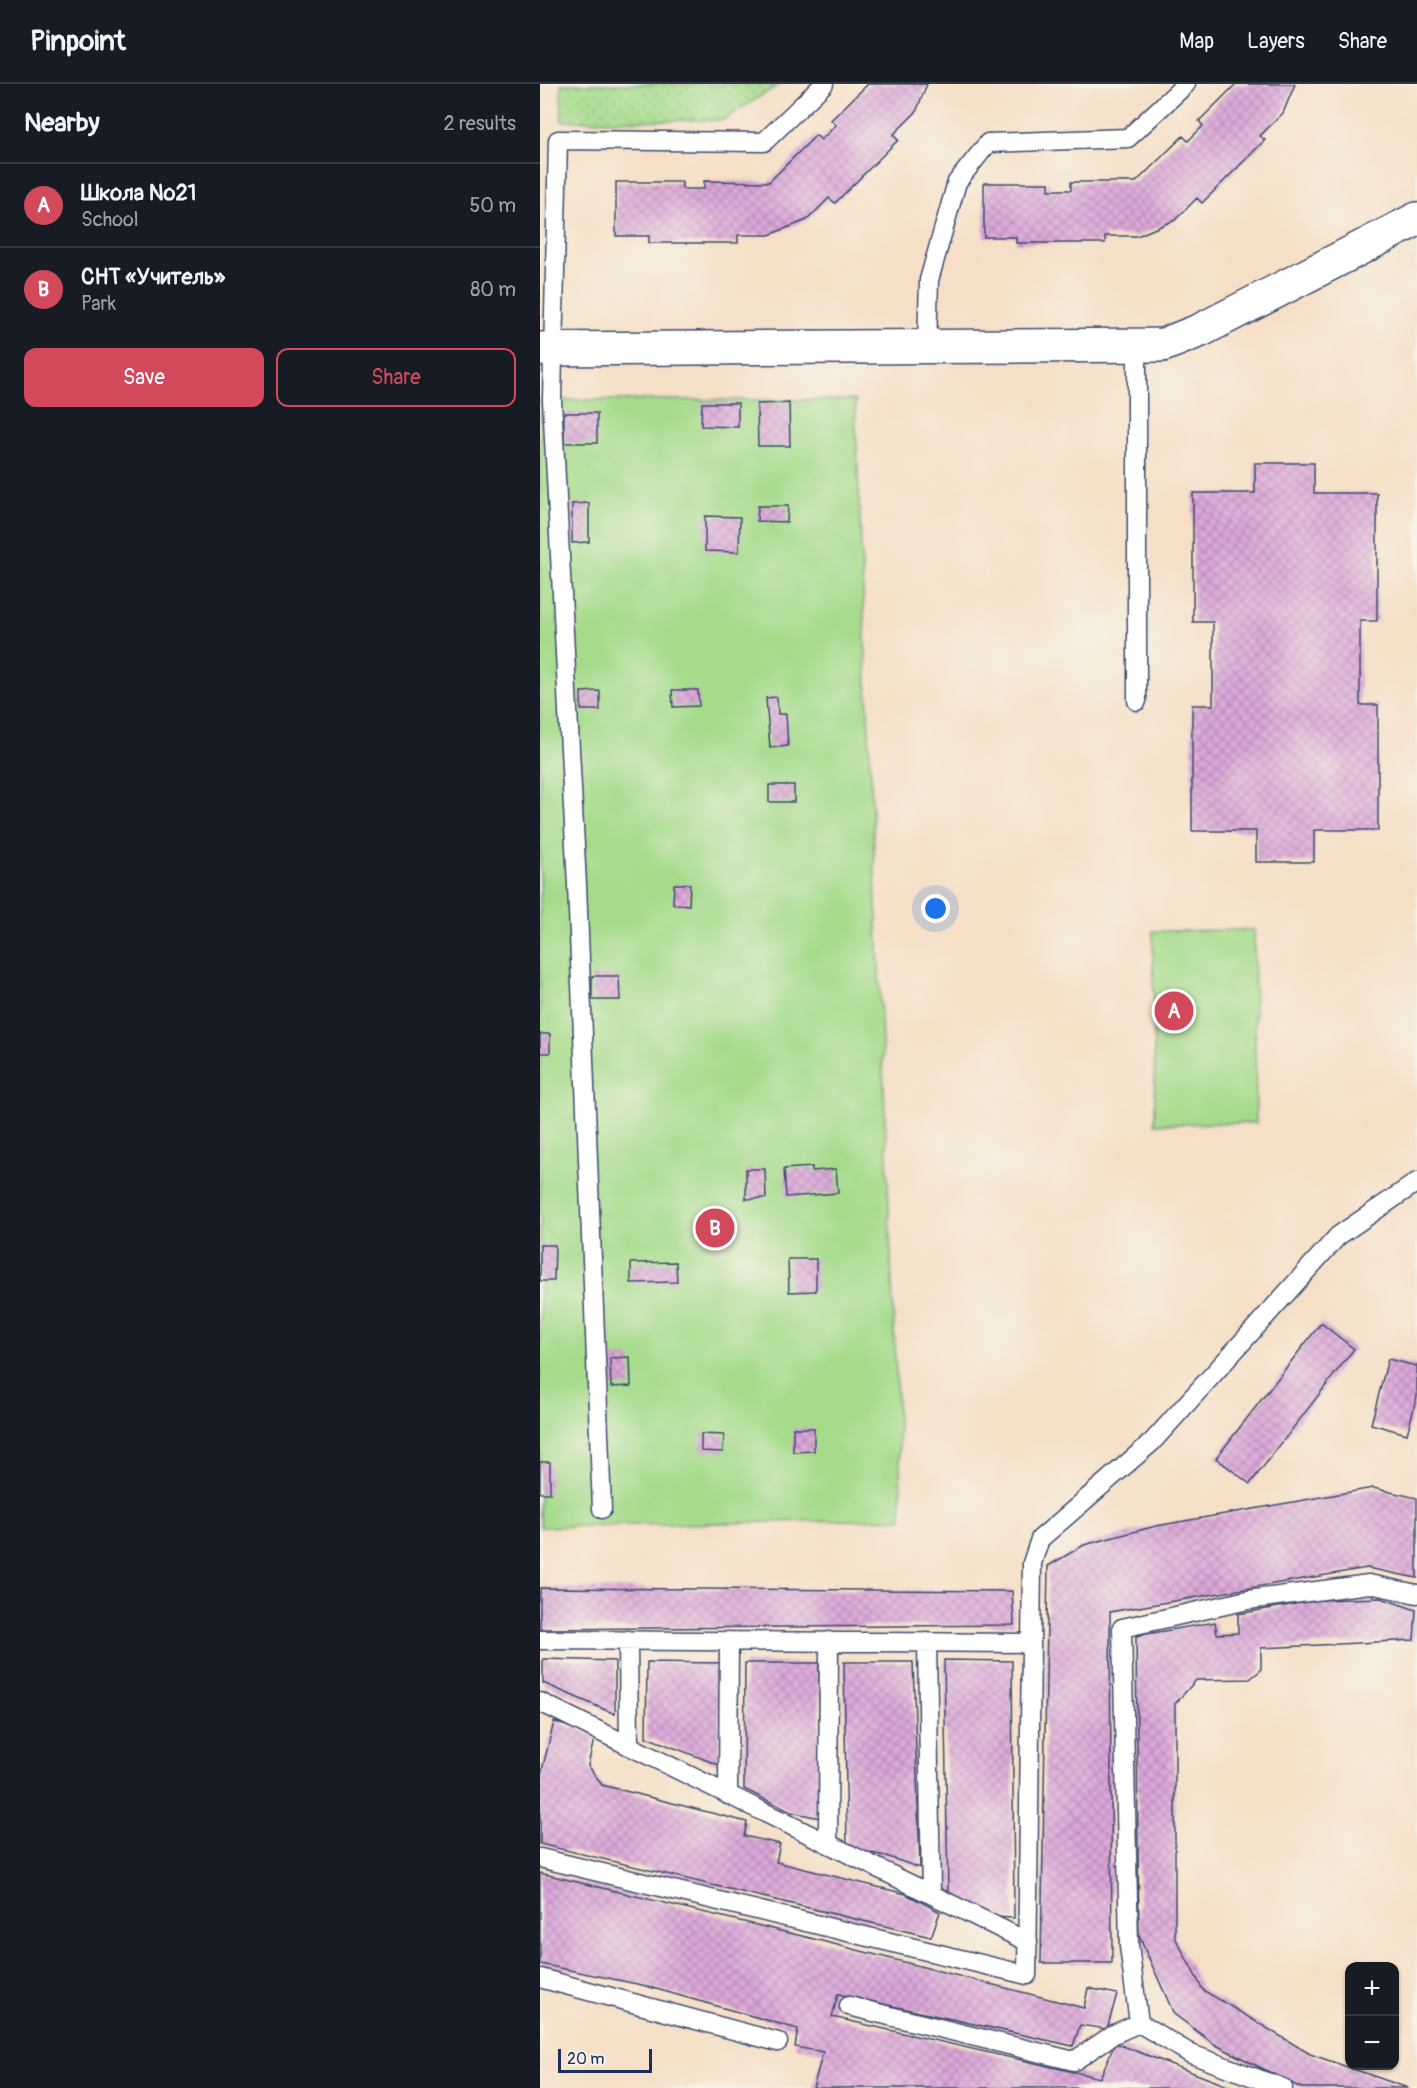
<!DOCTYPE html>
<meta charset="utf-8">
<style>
:root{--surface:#171b24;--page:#20242c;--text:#f1f3f6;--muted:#9ea1a6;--line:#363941;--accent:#d1495b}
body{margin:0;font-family:Pangolin,sans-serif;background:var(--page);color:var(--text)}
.controls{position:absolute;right:18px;bottom:18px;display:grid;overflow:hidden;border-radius:12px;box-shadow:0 2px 4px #0004}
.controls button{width:54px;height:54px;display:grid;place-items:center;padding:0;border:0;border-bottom:2px solid var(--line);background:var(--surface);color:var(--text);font:30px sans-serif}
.scale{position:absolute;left:18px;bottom:15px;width:94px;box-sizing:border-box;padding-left:6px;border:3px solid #1b2f5e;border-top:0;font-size:16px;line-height:21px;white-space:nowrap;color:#1b2f5e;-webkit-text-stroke:4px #f7f3e8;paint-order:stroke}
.you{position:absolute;left:396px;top:825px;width:21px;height:21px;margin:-15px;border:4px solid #fff;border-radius:50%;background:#1a73e8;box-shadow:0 0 0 9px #1a73e833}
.badge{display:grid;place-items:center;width:39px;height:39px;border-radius:50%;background:var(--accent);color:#fff;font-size:20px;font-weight:700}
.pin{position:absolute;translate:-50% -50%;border:3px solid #fff;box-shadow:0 2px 6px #0006}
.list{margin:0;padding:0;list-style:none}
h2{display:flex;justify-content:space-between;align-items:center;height:78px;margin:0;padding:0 24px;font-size:26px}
h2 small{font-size:20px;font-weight:400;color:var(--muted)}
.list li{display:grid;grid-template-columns:39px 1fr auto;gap:18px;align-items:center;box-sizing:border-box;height:84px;padding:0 24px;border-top:2px solid var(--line)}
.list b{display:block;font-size:22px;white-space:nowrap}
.list p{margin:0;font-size:20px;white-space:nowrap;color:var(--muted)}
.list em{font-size:20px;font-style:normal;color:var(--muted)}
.actions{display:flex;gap:12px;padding:18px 24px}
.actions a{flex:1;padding:14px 0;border:2px solid var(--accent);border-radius:12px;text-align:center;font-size:21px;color:var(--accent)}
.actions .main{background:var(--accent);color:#fff}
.map{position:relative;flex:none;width:877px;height:2004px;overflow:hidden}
header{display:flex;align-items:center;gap:36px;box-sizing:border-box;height:84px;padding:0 30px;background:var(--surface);border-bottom:2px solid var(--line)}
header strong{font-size:28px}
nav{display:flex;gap:33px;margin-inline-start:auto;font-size:21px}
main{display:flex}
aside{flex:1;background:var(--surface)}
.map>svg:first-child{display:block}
.green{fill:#a6db8c;stroke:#608575;stroke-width:1.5}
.park{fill:url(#park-dots);stroke:#608575;stroke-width:1.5}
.building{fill:url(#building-cross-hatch)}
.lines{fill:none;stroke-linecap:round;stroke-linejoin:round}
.service-casing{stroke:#3c496e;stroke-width:21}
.minor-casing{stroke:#3c496e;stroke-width:36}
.service{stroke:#fff;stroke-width:18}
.minor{stroke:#fff;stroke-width:33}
</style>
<header>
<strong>Pinpoint</strong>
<nav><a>Map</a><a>Layers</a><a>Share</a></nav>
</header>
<main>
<aside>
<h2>Nearby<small>2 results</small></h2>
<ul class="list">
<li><span class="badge">A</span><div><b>Школа №21</b><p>School</p></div><em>50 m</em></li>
<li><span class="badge">B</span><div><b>СНТ «Учитель»</b><p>Park</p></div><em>80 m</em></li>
</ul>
<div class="actions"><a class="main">Save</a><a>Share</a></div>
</aside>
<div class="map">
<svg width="877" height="2004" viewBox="0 0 877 2004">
<defs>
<pattern id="park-dots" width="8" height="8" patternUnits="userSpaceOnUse" patternTransform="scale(1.5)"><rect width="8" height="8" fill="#a6db8c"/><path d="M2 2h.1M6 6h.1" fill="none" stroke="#8ebc7b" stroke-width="1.8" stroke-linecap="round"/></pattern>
<pattern id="building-cross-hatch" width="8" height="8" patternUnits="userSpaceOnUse" patternTransform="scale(1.5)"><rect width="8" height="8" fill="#dda8d9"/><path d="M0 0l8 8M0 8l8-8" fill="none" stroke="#b289b3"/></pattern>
</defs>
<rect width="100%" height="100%" fill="#f7f3e8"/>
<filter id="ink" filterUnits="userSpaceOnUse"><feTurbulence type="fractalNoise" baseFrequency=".0167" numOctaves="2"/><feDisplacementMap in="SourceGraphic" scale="12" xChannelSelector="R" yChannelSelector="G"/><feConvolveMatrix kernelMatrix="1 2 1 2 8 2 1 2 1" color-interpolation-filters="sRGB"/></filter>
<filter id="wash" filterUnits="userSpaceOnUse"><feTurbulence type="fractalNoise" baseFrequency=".008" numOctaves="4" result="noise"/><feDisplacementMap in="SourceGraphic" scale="24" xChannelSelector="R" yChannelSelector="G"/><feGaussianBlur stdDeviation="1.35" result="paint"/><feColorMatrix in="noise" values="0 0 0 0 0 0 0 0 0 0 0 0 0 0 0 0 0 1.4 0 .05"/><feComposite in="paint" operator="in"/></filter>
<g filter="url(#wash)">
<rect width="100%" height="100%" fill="#f5dfc6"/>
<path class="green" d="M 0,316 L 315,316 L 362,1435 L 0,1443 Z
M 714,846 L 716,1039 L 615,1040 L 613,847 Z"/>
<path class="park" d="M 21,0 L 240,0 L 183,36 L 22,37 Z"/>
<g id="blocks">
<path class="building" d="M 328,0 L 387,0 L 376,28 L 353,51 L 358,56 L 295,119 L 289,114 L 267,136 L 229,151 L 198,151 L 198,159 L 109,159 L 109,152 L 76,152 L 76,98 L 142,98 L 142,105 L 164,105 L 164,97 L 229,98 L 276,51 L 281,56 L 296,41 L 291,36 Z
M 696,0 L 755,0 L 743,29 L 720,52 L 725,56 L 662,119 L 657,114 L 635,136 L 597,152 L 565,152 L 565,159 L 476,159 L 476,153 L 444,153 L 444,99 L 509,99 L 509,106 L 531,106 L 531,98 L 596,98 L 643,52 L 648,57 L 663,42 L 659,37 Z
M 162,319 L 198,319 L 198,343 L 161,342 Z
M 249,319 L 250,362 L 218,362 L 217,320 Z
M 24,329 L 57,329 L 57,359 L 24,359 Z
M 715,379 L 774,379 L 774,409 L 837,409 L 837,537 L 820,537 L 820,621 L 838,621 L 838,746 L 774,746 L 774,778 L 716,778 L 716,747 L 652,747 L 652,621 L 673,621 L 673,538 L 653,538 L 653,409 L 715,409 Z
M 49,419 L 49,458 L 32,459 L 32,420 Z
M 218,422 L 248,422 L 247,438 L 217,437 Z
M 165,432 L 200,433 L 199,468 L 165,467 Z
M 132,606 L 158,606 L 159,622 L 133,623 Z
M 60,607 L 60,626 L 41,626 L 41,608 Z
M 237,613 L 238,630 L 246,630 L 248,662 L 230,664 L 226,614 Z
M 229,701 L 254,701 L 254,718 L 229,718 Z
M 134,800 L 150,800 L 149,821 L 133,820 Z
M 52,892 L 79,892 L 80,916 L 52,916 Z
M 0,950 L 10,950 L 10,969 L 0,969 Z
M 272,1083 L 272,1087 L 296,1085 L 298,1109 L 246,1113 L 244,1085 Z
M 206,1085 L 225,1085 L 226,1114 L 206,1115 Z
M 0,1161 L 15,1161 L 14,1197 L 0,1197 Z
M 248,1175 L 276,1175 L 276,1207 L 249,1208 Z
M 136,1178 L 137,1198 L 91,1199 L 91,1179 Z
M 781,1239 L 814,1265 L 710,1400 L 676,1374 Z
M 90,1273 L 91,1302 L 71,1303 L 70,1274 Z
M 848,1275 L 877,1282 L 877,1312 L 867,1350 L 831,1340 Z
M 253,1344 L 274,1344 L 274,1367 L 253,1368 Z
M 161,1350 L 184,1351 L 183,1368 L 161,1367 Z
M 0,1378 L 10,1378 L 10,1409 L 0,1409 Z
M 833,1404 L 877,1414 L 877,1494 L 827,1484 L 570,1528 L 572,1879 L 501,1879 L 508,1482 L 544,1461 L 616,1442 Z
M 0,1504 L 472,1507 L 474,1541 L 0,1545 Z
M 841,1514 L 876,1526 L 874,1556 L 721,1564 L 721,1586 L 710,1595 L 656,1596 L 635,1620 L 635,1853 L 663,1906 L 770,1970 L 868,2004 L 761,2004 L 674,1960 L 634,1930 L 599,1852 L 596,1552 L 675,1538 L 677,1550 L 698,1549 L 698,1530 L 779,1516 Z
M 3,1575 L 75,1577 L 75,1630 L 3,1599 Z
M 404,1576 L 472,1577 L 474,1834 L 452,1833 L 408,1808 Z
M 107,1578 L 180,1579 L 179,1681 L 106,1653 Z
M 304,1578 L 373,1578 L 380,1784 L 346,1772 L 307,1764 Z
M 205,1579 L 279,1579 L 280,1734 L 251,1728 L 204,1705 Z
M 14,1638 L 55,1651 L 48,1681 L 62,1701 L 207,1738 L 204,1752 L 240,1760 L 236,1778 L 366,1810 L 400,1828 L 391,1853 L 0,1760 L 0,1694 Z
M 0,1789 L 266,1853 L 544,1924 L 548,1904 L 577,1910 L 567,1945 L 540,1941 L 533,1962 L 298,1910 L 292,1933 L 560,1994 L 575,1959 L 693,2004 L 273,2004 L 283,1968 L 255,1963 L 258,1945 L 102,1901 L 0,1880 Z"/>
</g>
</g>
<g filter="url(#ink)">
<use href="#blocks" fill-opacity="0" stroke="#3c496e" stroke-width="1.5"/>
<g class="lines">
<defs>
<path id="service" d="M 387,261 L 389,196 L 417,98 L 448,59 L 588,54 L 646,0
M 597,261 L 597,617
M 62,1425 L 37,801 L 12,316 L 18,56 L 224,58 L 284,0
M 0,1556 L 491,1559
M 88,1556 L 89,1662
M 387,1558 L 391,1810
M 0,1618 L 488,1858
M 188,1711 L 189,1557
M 288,1760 L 289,1557
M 0,1774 L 487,1891 L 492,1479 L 500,1455 L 612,1358 L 798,1152 L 877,1098
M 0,1894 L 238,1958
M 309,1922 L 534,1977 L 574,1950 L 599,1939
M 743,2004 L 651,1970 L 599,1939 L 589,1862 L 582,1544 L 708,1516 L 829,1500 L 877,1510"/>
<path id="minor" d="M 0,265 L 623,261 L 661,246 L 877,135"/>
</defs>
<use href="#service" class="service-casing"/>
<use href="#minor" class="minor-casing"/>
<use href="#service" class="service"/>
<use href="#minor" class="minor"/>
</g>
</g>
</svg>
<div class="controls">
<button>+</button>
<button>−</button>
</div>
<div class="scale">20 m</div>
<div class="you"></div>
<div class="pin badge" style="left:634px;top:927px">A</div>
<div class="pin badge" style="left:175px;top:1144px">B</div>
</div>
</main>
